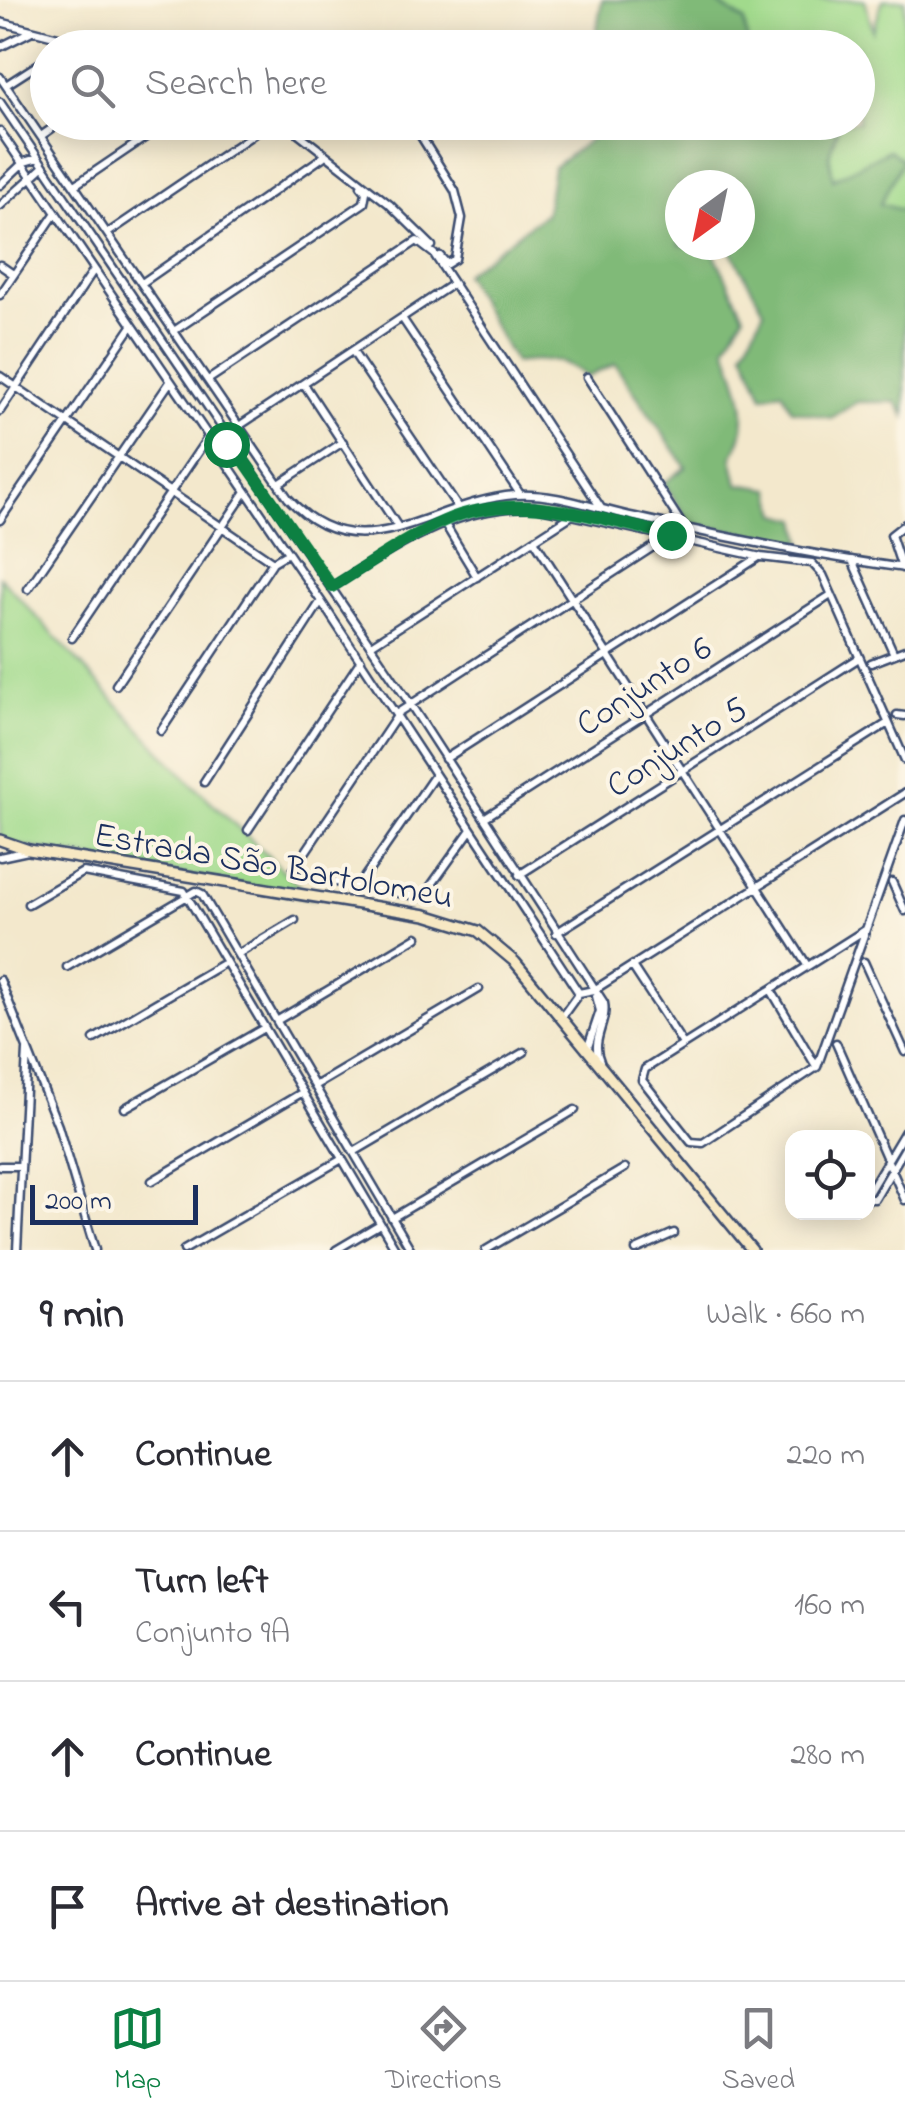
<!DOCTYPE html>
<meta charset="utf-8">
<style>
:root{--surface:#fff;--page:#f7f7f7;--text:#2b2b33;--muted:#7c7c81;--line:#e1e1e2;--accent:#0b8043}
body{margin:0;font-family:"Indie Flower",sans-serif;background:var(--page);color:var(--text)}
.controls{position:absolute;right:30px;bottom:30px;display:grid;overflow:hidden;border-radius:20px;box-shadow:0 5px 25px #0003}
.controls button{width:90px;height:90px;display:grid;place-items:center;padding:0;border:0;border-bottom:2px solid var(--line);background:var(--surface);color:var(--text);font:50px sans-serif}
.compass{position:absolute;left:665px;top:170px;width:90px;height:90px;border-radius:50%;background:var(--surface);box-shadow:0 5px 25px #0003;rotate:213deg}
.scale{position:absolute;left:30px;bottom:25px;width:168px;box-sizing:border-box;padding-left:10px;border:5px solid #1b2f5e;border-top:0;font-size:28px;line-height:35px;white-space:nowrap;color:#1b2f5e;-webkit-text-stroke:8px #fcf5e5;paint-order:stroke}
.stop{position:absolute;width:30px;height:30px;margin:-22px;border:8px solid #0b8043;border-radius:50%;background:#fff}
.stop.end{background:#0b8043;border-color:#fff;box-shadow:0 2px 10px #0008}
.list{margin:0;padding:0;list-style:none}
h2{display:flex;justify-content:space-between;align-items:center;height:130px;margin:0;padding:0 40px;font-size:42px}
h2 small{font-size:32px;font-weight:400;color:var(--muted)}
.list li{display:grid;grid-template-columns:65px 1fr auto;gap:30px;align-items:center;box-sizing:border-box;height:150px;padding:0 40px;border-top:2px solid var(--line)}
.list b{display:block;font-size:38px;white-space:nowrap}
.list p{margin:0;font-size:32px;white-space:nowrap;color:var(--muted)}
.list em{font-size:32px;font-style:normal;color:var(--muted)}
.icon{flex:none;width:55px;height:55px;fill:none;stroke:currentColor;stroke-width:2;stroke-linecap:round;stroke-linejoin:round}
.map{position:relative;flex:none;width:905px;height:1250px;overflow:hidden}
.search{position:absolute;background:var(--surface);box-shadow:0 5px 25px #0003;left:30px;right:30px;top:30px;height:110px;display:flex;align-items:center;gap:25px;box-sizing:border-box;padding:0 35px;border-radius:55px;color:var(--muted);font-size:38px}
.sheet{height:730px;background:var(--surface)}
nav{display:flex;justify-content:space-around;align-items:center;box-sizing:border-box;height:140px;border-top:2px solid var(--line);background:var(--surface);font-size:28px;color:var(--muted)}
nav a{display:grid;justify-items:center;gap:5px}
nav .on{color:var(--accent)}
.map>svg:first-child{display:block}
.green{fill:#a1da8c;stroke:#5e8475;stroke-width:2.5}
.forest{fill:#80ba78;stroke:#4e746b;stroke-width:2.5}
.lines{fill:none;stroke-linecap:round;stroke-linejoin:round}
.street-casing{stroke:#3b4b6e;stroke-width:11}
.secondary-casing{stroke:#3b4b6e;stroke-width:14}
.street{stroke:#fff;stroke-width:6}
.secondary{stroke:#f7e8c3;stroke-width:9}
.route{stroke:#0b8043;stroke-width:12}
.labels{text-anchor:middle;stroke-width:8;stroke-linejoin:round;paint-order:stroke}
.street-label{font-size:35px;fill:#1b2f5e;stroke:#fcf5e5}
</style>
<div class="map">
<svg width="905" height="1250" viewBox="0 0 905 1250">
<rect width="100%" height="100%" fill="#fcf5e5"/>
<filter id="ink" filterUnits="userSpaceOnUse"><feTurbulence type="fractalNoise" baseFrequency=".01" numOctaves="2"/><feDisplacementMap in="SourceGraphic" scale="20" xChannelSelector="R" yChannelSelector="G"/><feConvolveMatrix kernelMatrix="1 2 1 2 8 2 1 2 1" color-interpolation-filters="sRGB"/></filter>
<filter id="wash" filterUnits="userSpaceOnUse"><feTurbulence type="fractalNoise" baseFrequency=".0048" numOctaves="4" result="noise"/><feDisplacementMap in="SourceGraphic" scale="40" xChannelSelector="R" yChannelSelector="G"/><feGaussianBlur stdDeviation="2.25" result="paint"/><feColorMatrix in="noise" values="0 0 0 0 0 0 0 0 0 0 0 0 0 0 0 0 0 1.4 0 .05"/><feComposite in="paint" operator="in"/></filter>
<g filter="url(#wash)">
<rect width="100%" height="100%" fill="#f3e8cc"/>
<path class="green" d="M 712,0 L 865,0 L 873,31 L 883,0 L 905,0 L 905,211 L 879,205 L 902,160 L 833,180 L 829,155 L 839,123 L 858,122 L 858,48 L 748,47 L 744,21 Z
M 0,577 L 186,778 L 312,898 L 0,842 Z"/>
<path class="forest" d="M 602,0 L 712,0 L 744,21 L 748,47 L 594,47 Z
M 591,123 L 839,123 L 829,155 L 833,179 L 889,150 L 903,160 L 880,204 L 905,211 L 905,416 L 896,402 L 857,402 L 831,418 L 792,410 L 782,391 L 763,396 L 744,351 L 764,310 L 728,245 L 740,245 L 740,185 L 716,185 L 713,178 L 703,185 L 680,185 L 680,245 L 710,245 L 744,315 L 726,346 C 739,388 756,417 732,457 L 738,484 L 771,489 L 778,514 L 798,519 L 803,543 L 690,524 L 664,483 L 686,467 L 615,364 L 587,377 C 561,357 547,358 515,363 L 464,274 L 546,213 L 553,168 L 593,137 Z"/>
</g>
<g filter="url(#ink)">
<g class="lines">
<defs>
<path id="street" d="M 0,22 L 101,48
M 0,47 L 30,32
M 0,77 L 288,498 C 359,576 430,502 515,495 C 553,492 597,509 635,517 C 724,537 814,556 905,568
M 6,85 L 48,58
M 0,102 L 409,702 L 604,1003 C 608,1023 590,1040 600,1061
M 270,122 L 283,126
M 284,122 L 389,204 L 432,246
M 412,122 L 455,191 L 462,218 L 455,259 L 447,264 L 440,256
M 0,131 L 321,601 L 579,993
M 41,136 L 61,122
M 0,185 L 24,162 L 38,158
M 75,185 L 168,122
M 0,206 L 43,167
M 108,233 L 270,123
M 0,265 L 13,274
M 142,283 L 323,157
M 0,295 L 55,214
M 402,318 L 520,494
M 174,331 L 364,203 L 366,192 L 361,186
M 353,352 L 457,506
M 0,376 L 273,562
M 587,377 L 683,526
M 208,380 L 417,241 L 434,254 L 601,508
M 304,384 L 398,527
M 0,411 L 93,271
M 239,426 L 451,285
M 279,484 L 343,442
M 0,520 L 132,326
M 443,521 L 477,577
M 534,540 L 807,965
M 852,560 L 894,654
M 902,568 L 891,535 L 905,524
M 332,587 C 397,546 455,505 535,507 L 761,557 L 812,563 L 823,575 L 905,760
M 28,589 L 170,382
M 72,638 L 208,437
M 371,645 L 574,514
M 871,663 L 905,650
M 116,685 L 245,493
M 396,714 L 670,536
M 897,715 L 905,716
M 397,716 L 294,869 L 295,875 L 423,897 L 470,831
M 161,731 L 273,562 L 288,553
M 445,759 L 759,557
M 204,782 L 321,601
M 484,818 L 831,595
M 248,830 L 361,660
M 0,857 L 28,851
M 519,875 L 859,658
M 892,882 L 905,911
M 359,885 L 435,775
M 28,904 L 83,872 L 184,891 L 396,1250
M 865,930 L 645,1069 L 642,1080 L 691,1142 L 703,1143 L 817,1067 L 905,820
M 556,933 L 888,723
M 238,954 L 295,920
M 864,962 L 905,1052
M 632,966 L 683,1044
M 67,967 L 196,891 L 202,894 L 411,1250
M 0,980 L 58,1126 L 95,1250
M 771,990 L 816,1066
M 561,1018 L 579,993 L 594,990 L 905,793
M 278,1020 L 417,937
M 94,1039 L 226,962
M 836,1043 L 905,1200
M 587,1050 L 600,1011 L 596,996
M 315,1086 L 479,989
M 125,1108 L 264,1028
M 354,1152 L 524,1052
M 0,1166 L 21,1166
M 152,1181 L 303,1092
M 868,1193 L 905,1131
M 868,1199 L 875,1199 L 905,1148
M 392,1218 L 575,1110
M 17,1250 L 27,1050
M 184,1250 L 342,1159
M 336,1250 L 380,1224
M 486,1250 L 625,1168
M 636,1250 L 674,1233"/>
<path id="secondary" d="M 0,840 L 29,850 L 426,915 L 478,931 L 515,962 L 752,1250"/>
</defs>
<use href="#street" class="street-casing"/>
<use href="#secondary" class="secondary-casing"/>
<use href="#street" class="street"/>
<use href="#secondary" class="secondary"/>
</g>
</g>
<g class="lines" filter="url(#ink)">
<path class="route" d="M 226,444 L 229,439 L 332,587 C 368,565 405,538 444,521 C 517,489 598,519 671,535"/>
</g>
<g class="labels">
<g class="street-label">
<text transform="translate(643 685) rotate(-33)" y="12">Conjunto 6</text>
<text transform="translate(676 746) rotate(-32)" y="12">Conjunto 5</text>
<text transform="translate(274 864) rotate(10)" y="12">Estrada São Bartolomeu</text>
</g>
</g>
</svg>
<div class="controls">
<button><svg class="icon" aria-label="locate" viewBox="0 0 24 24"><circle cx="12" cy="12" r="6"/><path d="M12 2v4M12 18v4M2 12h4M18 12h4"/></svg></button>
</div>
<svg class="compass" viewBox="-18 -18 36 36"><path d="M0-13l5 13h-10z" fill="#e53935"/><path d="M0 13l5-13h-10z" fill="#7c7c81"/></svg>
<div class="scale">200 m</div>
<div class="stop" style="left:226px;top:444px"></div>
<div class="stop end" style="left:671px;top:535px"></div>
<div class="search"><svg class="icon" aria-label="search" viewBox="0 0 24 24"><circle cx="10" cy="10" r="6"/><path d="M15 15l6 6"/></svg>Search here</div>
</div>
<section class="sheet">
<h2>9 min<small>Walk · 660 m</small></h2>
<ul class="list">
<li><svg class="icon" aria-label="ahead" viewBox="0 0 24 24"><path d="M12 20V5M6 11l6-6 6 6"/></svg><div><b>Continue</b></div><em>220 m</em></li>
<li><svg class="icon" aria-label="left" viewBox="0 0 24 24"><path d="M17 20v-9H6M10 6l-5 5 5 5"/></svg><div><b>Turn left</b><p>Conjunto 9A</p></div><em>160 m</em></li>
<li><svg class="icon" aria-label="ahead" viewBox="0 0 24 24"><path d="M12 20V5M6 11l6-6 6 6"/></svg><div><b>Continue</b></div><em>280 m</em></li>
<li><svg class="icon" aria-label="arrive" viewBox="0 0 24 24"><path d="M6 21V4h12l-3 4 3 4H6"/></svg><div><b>Arrive at destination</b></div></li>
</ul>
</section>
<nav>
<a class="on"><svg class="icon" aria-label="map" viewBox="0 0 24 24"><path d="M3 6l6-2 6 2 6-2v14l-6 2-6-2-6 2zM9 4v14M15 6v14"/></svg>Map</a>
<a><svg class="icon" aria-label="directions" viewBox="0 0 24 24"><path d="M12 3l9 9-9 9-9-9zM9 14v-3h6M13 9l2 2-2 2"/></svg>Directions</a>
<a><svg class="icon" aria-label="saved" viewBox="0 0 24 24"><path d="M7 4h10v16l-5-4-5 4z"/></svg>Saved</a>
</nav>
